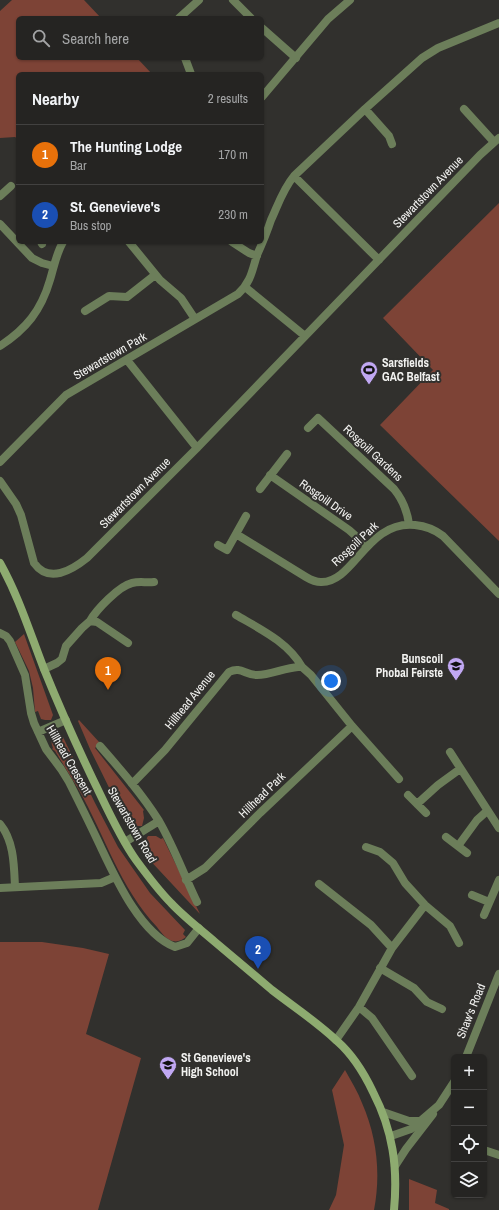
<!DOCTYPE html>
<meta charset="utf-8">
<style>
:root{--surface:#252422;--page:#31302f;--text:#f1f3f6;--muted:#a3a4a5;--line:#424140;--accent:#8c9099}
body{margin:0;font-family:"Archivo Narrow",sans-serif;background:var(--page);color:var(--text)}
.controls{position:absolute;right:12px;bottom:12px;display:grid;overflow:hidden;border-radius:6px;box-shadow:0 1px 3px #0004}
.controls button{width:36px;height:36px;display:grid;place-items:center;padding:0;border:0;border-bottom:1px solid var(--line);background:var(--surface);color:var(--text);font:20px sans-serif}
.you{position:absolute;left:331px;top:681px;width:14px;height:14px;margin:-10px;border:3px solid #fff;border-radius:50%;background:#1a73e8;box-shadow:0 0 0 6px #1a73e833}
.badge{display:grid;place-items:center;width:26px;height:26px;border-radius:50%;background:var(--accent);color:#fff;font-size:13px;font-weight:700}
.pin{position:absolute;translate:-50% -33px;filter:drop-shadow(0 1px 2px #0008)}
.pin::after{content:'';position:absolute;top:21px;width:14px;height:12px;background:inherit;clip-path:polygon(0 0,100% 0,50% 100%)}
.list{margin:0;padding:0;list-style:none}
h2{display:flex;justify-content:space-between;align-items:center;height:52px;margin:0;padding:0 16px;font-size:17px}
h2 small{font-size:13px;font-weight:400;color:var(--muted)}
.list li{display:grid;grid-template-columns:26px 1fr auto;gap:12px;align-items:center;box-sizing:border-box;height:60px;padding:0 16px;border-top:1px solid var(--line)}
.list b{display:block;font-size:15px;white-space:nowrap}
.list p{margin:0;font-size:13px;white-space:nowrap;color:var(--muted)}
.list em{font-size:13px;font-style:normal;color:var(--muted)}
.icon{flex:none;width:22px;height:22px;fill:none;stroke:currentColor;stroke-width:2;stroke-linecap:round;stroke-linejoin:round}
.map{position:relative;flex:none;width:499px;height:1210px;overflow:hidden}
.search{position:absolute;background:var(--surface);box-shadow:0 1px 3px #0004;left:16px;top:16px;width:248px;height:44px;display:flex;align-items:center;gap:10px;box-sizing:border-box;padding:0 14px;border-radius:6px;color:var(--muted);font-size:15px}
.panel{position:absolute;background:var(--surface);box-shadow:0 1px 3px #0004;left:16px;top:72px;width:248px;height:172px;border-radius:6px}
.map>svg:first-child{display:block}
.green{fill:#7d4336}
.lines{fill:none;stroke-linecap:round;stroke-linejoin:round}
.minor{stroke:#6c7e5a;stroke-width:8}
.tertiary{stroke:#6c7e5a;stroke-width:8}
.secondary{stroke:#8eab70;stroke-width:8}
.labels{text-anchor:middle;stroke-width:4;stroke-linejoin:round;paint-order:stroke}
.street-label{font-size:12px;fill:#f2f2f0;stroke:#31302d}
.poi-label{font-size:12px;font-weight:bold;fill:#f2f2f0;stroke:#31302d;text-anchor:start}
</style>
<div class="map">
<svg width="499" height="1210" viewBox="0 0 499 1210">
<rect width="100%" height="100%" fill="#31302d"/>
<path class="green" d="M 12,0 L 84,0 L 101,18 L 18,18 L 18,58 L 137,58 L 152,74 L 18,74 L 18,139 L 15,137 L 0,138 L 0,11 Z
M 499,203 L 499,541 L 380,425 L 433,370 L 383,318 Z
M 24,634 L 53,715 L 51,720 L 45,720 L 41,719 L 38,711 L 35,712 L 33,688 L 29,671 L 15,642 Z
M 79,720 L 100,743 L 95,748 L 144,810 L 143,811 L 144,818 L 142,826 L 132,826 L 126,822 L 90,749 L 78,721 Z
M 56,734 L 61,734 L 63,737 L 95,803 L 118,847 L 150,893 L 185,930 L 183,934 L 186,937 C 181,941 176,943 170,940 C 165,938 160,931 157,927 C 120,888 105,836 79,790 C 71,777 63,764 55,751 L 52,749 L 53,748 C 51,742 50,738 56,734 Z
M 148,836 L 156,836 L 161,839 L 163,838 L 200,914 L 145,855 C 142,847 143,844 148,836 Z
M 0,942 L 42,942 L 83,948 L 109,954 L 86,1034 L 141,1058 L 98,1210 L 0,1210 Z
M 345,1070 C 351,1081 358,1092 362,1103 C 377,1137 381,1174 374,1210 L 329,1210 L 336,1195 L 344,1145 L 332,1090 Z
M 409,1179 L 437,1190 L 435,1203 L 449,1209 L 449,1210 L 409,1210 Z"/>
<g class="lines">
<path class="minor" d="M 233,0 L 251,18
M 179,18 L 199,0
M 262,28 L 296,58
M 185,58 L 191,74
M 262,97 L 328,19 L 350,0
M 365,109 L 389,136 L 392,144
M 464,109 L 494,142
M 294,176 L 379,260
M 0,196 L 11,186
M 0,224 L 32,258 L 42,263 L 53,266
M 41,242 L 42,244
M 129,242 L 160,280 L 181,298 L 195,319
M 232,242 L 249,253 L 257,256
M 245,287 L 305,336
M 85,311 L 109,296 L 127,297 L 155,275
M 0,346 C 26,329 41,311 50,280 C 54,267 56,254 63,242
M 127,360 L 197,448
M 308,428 L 318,418 L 394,489 C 403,500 407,510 409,524
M 0,462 L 66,395 L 238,294 C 251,282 252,271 257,255 C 262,244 267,232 271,220 C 278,205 283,189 294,176 L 365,109 L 422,58 L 438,48 L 499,23
M 270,475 L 349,530 L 367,546
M 0,481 L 16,504 L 21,515 L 34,563 C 49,584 72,570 87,558 L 197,448 L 480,155 L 499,138
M 260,489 L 287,454
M 236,534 L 306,577 C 311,580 316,582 321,582 C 354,583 367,520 415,525 C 426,526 434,529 443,536 L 499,594
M 218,545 L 227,550 L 246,516
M 236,615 C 260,629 288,642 302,667
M 90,621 C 96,610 119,586 132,583 C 140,581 146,583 154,582
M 0,633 L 6,636 L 10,641 L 25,675 L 31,713 L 34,723 L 46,749 L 61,769 L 69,782 C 78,800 87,818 96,837 C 112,870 138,933 175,947 L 187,943 L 199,928
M 44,669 L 57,663 L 62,659 L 66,646 L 82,628 L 90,621 L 97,622 L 128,643
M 38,732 L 66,720
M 100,746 C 121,770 142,794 159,821 C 174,847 184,875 197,902
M 450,752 L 499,828
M 132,784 L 165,750 L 229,672 C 241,666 245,675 257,675 C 271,675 284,668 298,667 L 302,667 L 311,675 L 352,726 L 399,779
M 408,795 L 426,813
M 417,804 L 438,785 L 460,769
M 0,824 C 14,841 14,865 15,887
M 446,837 L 467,853
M 125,842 L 159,821
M 458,846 L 477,820 L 487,811
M 366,847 L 380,852 L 393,863 L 405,883 L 425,905 L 450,926 L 459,943
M 186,880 L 205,868 L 260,813 L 352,726
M 319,884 L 371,925 L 392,948
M 0,888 L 101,883 L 115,877
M 472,895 L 489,902
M 484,915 L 499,880
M 380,968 L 414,988 L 427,1002 L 442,1009
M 359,1007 L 372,1018 L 412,1076
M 336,1040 L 359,1007 L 392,948 L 425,905
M 484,1150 L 499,1155"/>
<path class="tertiary" d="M 466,1057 L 499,974
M 383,1112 L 409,1121 L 419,1121
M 391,1136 L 411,1129 L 439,1105 L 454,1082
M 395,1166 L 406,1149 L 433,1114"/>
<path class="secondary" d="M 0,563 C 19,597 30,633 44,669 C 61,711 80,753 100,794 C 110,815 123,842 136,860 C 147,875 158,890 171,903 C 184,917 200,929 215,942 C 234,958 253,974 272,990 C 294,1007 317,1022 337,1041 C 353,1055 364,1073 373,1092 C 393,1131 398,1167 394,1210"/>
</g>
<defs>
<symbol id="stadium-pin" viewBox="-11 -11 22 30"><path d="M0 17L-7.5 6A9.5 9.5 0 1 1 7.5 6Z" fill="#c1a8f3" stroke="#31302d"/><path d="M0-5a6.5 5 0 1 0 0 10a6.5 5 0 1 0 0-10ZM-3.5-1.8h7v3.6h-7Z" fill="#111"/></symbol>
<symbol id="school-pin" viewBox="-11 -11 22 30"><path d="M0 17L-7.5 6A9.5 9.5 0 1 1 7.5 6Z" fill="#c1a8f3" stroke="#31302d"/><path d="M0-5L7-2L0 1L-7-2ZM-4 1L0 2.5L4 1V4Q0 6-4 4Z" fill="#111"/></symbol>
</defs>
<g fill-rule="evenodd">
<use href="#stadium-pin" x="359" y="360" width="20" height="27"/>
<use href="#school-pin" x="446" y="656" width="20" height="27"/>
<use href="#school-pin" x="158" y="1055" width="20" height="27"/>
</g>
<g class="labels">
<g class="street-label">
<text transform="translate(428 192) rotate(-46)" y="4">Stewartstown Avenue</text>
<text transform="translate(110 356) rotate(-30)" y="4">Stewartstown Park</text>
<text transform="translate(373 453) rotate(43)" y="4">Rosgoill Gardens</text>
<text transform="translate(135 493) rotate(-45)" y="4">Stewartstown Avenue</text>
<text transform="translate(326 500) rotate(35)" y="4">Rosgoill Drive</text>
<text transform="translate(355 544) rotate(-43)" y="4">Rosgoill Park</text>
<text transform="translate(190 700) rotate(-51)" y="4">Hillhead Avenue</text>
<text transform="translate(69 760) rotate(60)" y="4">Hillhead Crescent</text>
<text transform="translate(262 795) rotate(-44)" y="4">Hillhead Park</text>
<text transform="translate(132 825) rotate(60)" y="4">Stewartstown Road</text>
<text transform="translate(471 1011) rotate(-68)" y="4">Shaw's Road</text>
</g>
<g class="poi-label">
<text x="382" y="367">Sarsfields<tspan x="382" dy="14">GAC Belfast</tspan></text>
<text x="443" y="663" text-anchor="end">Bunscoil<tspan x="443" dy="14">Phobal Feirste</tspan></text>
<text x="181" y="1062">St Genevieve's<tspan x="181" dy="14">High School</tspan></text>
</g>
</g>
</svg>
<div class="controls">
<button>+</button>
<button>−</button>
<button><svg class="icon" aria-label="locate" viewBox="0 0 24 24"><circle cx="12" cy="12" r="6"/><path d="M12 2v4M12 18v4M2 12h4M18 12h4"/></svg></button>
<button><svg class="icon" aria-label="layers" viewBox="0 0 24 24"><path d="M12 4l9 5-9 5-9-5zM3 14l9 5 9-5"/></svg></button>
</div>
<div class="you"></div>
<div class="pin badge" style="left:108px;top:690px;background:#e8710a">1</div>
<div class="pin badge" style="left:258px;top:969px;background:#1a4fb4">2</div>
<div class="search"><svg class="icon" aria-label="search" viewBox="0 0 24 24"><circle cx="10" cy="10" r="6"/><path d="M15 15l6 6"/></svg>Search here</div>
<section class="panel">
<h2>Nearby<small>2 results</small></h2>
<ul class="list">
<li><span class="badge" style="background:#e8710a">1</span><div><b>The Hunting Lodge</b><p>Bar</p></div><em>170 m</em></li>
<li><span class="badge" style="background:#1a4fb4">2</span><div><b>St. Genevieve's</b><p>Bus stop</p></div><em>230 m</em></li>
</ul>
</section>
</div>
